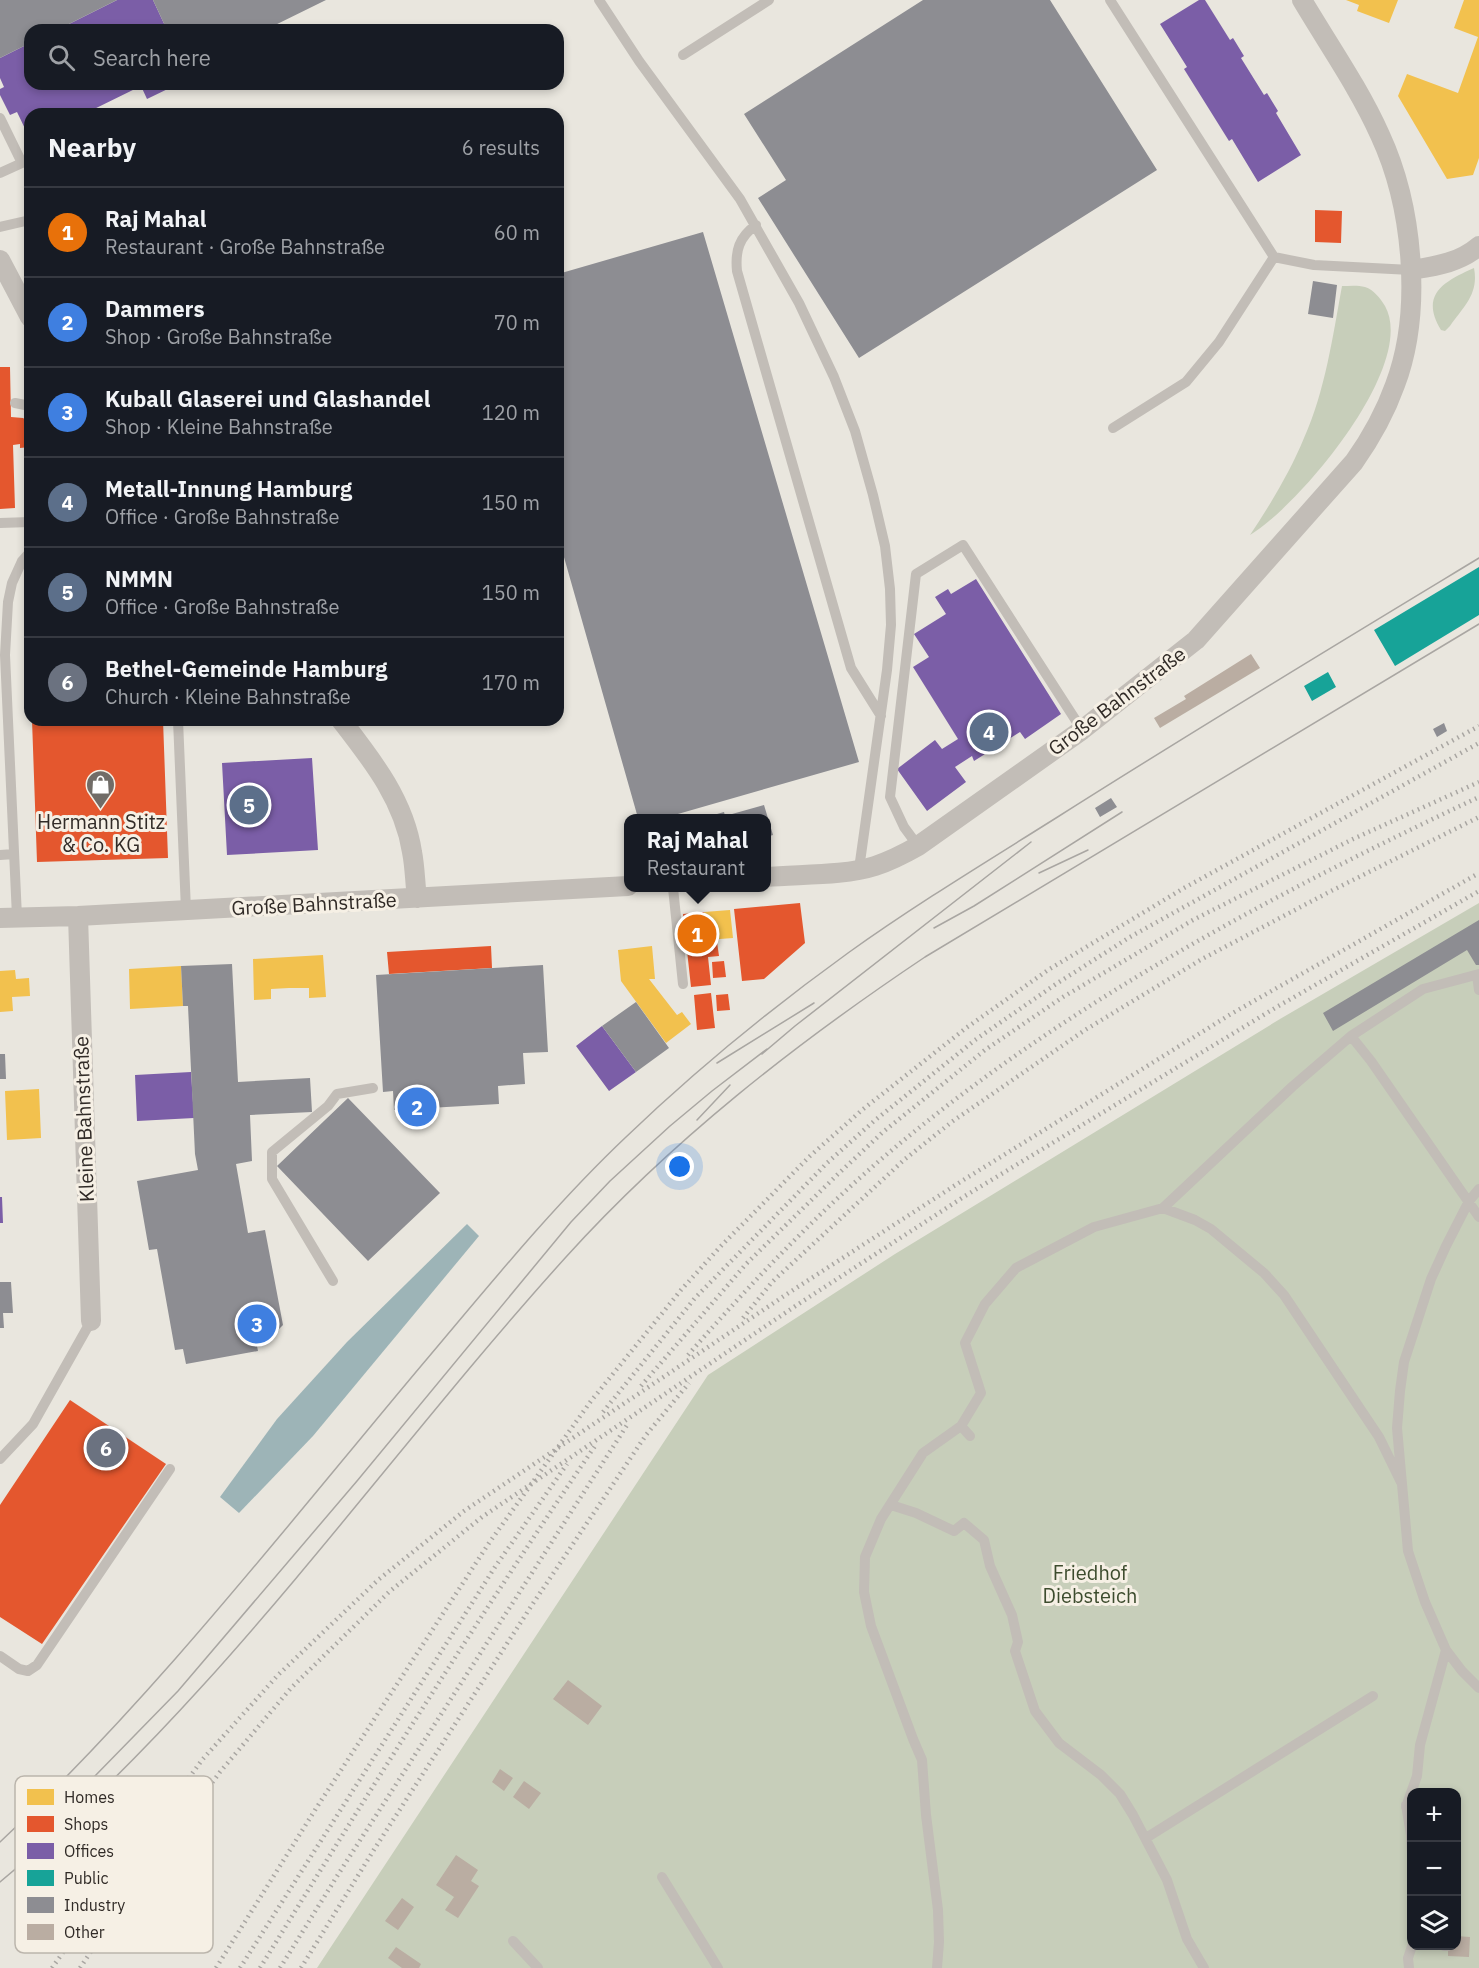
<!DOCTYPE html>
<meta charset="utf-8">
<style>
:root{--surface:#171b24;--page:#242831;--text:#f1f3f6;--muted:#9ea1a6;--line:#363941;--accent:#2563eb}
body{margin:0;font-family:"IBM Plex Sans",sans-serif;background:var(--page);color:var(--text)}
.controls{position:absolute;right:18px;bottom:18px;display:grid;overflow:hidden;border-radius:12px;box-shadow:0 3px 9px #0003}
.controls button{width:54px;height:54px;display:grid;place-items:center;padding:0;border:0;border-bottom:2px solid var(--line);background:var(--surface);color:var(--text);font:30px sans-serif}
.you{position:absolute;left:680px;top:1167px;width:21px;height:21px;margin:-15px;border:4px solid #fff;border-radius:50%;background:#1a73e8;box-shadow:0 0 0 9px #1a73e833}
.badge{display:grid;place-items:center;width:39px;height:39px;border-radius:50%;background:var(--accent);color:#fff;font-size:20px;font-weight:700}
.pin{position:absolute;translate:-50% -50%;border:3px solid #fff;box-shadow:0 2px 6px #0006}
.popup{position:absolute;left:624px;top:814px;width:147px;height:78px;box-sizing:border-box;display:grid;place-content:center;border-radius:12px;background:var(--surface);filter:drop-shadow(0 2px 4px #0005);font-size:20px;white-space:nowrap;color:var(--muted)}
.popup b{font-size:22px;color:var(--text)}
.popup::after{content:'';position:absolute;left:50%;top:100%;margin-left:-12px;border:12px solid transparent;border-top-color:var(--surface)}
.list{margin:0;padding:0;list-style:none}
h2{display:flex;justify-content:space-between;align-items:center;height:78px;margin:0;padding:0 24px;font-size:26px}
h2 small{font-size:20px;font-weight:400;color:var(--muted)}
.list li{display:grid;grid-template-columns:39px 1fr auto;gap:18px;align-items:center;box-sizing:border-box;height:90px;padding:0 24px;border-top:2px solid var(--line)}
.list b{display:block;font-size:22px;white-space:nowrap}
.list p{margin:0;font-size:20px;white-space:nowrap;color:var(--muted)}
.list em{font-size:20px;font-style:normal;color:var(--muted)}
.icon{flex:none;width:33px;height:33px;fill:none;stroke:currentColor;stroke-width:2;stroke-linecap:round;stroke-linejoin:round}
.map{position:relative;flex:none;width:1479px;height:1968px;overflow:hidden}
.search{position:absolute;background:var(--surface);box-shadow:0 3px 9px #0003;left:24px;top:24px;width:540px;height:66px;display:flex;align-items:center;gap:15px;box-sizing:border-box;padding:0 21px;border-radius:18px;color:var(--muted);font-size:22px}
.panel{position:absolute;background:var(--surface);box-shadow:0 3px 9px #0003;left:24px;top:108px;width:540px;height:618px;border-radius:18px}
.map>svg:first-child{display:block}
.green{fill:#c7ceba;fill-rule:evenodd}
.water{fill:#9db4b7}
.homes{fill:#f2c14e}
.shops{fill:#e4572e}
.offices{fill:#7b5ea7}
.public{fill:#17a398}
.industry{fill:#8d8d92}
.building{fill:#baada2}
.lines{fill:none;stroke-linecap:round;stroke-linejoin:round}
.service{stroke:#c2bdb7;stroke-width:10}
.minor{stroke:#c2bdb7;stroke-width:20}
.tram{stroke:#a9a6a2;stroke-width:1.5}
.rail{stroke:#a9a6a2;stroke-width:4.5;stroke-dasharray:1.5 4.5;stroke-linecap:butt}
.labels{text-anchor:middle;stroke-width:6;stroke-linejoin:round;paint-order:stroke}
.street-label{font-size:20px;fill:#312b27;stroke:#f6f0e5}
.poi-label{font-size:20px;fill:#312b27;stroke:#f6f0e5}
.park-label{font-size:20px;fill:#3d4c2e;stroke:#f6f0e5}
.key{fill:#f6f0e5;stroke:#bbb5ac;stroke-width:1.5}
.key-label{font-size:16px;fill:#312b27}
</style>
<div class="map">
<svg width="1479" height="1968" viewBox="0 0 1479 1968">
<rect width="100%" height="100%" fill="#e9e6de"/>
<path class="green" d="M 1474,268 C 1479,294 1464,306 1450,326 L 1445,331 L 1441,330 C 1419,294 1445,281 1474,268 Z
M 1342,286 C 1349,286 1358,285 1365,287 C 1374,290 1380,298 1385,306 C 1418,365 1299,506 1250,535 C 1270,505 1290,472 1304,438 C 1325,392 1333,335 1342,286 Z
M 1479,903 L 1479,1968 L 317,1968 L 708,1375 L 895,1254 L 1280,1019 ZM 1412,1792 L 1456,1792 L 1456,1946 L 1412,1946 Z"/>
<path class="water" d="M 467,1224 L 479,1236 L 313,1436 L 239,1513 L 220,1497 L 277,1419 L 347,1342 Z"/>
<path class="homes" d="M 1346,0 L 1398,0 L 1389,23 L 1357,11 L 1359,5 Z
M 1464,0 L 1479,0 L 1479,158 L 1473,175 L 1447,179 L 1398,96 L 1407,74 L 1458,93 L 1478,37 L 1454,28 Z
M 730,910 L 733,938 L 707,940 L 704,912 Z
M 652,946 L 655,979 L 649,979 L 677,1015 L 682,1012 L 691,1024 L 666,1043 L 621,981 L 618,950 Z
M 323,955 L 326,997 L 309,998 L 309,988 L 289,988 L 271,989 L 271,999 L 254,1000 L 253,959 Z
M 181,966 L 183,1006 L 130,1009 L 129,969 Z
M 15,970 L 16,979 L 29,978 L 30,996 L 12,997 L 13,1011 L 0,1012 L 0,971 Z
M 39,1089 L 41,1138 L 7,1140 L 5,1091 Z"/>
<path class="shops" d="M 1315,210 L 1342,211 L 1341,243 L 1315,242 Z
M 0,367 L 10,367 L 11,417 L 23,418 L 30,423 L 30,447 L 20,448 L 20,444 L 13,445 L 15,508 L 0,509 Z
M 30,604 L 30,639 L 28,639 L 26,605 Z
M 32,720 L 163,720 L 168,858 L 37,862 Z
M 800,903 L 805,943 L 764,979 L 742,981 L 734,909 Z
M 704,912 L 707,943 L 717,942 L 719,956 L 708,957 L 711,985 L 691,987 L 683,914 Z
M 491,946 L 492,968 L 389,974 L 387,952 Z
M 724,961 L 726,977 L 713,978 L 712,962 Z
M 711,993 L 715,1028 L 697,1030 L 694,995 Z
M 728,994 L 730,1010 L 717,1011 L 716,995 Z
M 70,1400 L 166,1464 L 42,1644 L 0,1617 L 0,1505 Z"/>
<path class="offices" d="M 117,0 L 153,0 L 167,30 L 57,30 Z
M 1199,0 L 1205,0 L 1230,40 L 1233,38 L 1244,56 L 1241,58 L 1264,95 L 1267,93 L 1278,111 L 1276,113 L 1301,155 L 1258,182 L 1232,139 L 1229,141 L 1184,69 L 1187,67 L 1160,24 Z
M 30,43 L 30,84 L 178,84 L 147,99 L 141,86 L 84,114 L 30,114 L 30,139 L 17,112 L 10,115 L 0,95 L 0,89 L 4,87 L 0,78 L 0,58 Z
M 976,579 L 1061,714 L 1025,739 L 1020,732 L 974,761 L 972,756 L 955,767 L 966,782 L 927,811 L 897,769 L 935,740 L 942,749 L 958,739 L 913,667 L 929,657 L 914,634 L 946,614 L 935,597 L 948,589 L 951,594 Z
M 312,758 L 318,850 L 227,855 L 222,763 Z
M 602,1026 L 636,1072 L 609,1091 L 576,1046 Z
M 191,1072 L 194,1118 L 137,1121 L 135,1075 Z
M 0,1197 L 2,1197 L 3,1223 L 0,1223 Z"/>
<path class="public" d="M 1479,567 L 1479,615 L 1395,666 L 1374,630 Z
M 1328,672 L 1336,687 L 1312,701 L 1304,686 Z"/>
<path class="industry" d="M 0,0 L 117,0 L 57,30 L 30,30 L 30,43 L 0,58 Z
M 153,0 L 326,0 L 265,30 L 167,30 Z
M 923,0 L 1050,0 L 1157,170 L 859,358 L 758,198 L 786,180 L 744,114 Z
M 703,232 L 859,762 L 664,818 L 638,818 L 558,536 L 558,274 Z
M 1313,281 L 1337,285 L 1333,318 L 1308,314 Z
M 1444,723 L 1447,731 L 1437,737 L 1433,729 Z
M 1111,798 L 1117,807 L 1100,817 L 1095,808 Z
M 764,805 L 773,835 L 766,837 L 766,818 L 703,818 L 724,812 L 725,816 Z
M 1479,920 L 1479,965 L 1476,965 L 1467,950 L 1333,1031 L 1323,1013 Z
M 232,964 L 238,1082 L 310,1078 L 312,1112 L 250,1115 L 252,1161 L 236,1164 L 248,1233 L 265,1230 L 283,1325 L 275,1333 L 255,1336 L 258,1351 L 186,1364 L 183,1349 L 175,1350 L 157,1249 L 149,1250 L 137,1181 L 198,1170 L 195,1154 L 188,1006 L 183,1006 L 181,966 Z
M 543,965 L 548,1052 L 523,1053 L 525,1084 L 498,1086 L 499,1104 L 394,1110 L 393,1091 L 383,1092 L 376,975 Z
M 636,1002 L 669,1048 L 636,1072 L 602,1026 Z
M 0,1054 L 5,1054 L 6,1079 L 0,1079 Z
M 348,1098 L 440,1193 L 368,1261 L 277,1166 Z
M 0,1282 L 11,1282 L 13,1313 L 3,1313 L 4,1328 L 0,1328 Z"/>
<path class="building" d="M 1251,654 L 1260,668 L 1160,728 L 1154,718 L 1186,699 L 1184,696 Z
M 568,1680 L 602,1706 L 588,1725 L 553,1699 Z
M 500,1769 L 513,1778 L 504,1791 L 492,1782 Z
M 524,1781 L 541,1793 L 529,1809 L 513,1797 Z
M 456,1855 L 478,1870 L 471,1881 L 479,1886 L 458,1918 L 445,1910 L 454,1897 L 436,1885 Z
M 402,1898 L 414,1907 L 398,1930 L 385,1921 Z
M 1456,1936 L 1470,1937 L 1469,1957 L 1448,1956 L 1448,1946 L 1456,1946 Z
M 396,1947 L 421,1964 L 419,1968 L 402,1968 L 388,1958 Z"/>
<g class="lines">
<path class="service" d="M 599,0 L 639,61 L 740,199 L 799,303 L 834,377 L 855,431 L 873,495 L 885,546 L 890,589 L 891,625 L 887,670 L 859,869
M 1110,0 L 1274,257 L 1314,265 L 1411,270
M 683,55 L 769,0
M 0,118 L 22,163 L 0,173
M 756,225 C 739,237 735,251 737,271 L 851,668 L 881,716
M 0,227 L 30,220
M 15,403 L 30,406
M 1113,428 L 1186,382 L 1219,342 L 1274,257
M 0,523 L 30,522
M 178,720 L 186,910
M 918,846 L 904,827 L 890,797 L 916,574 L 963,545 L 1082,730
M 0,855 L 14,854
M 673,888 L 683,984
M 17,917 L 5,655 L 8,602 L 12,583 L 22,561 L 30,552
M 1477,975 L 1479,990
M 1351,1036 L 1371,1061 L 1479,1217
M 1479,1189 L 1469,1201 L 1446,1246 L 1431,1279 L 1404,1362 L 1400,1391 L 1397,1428 L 1408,1551 L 1425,1602 L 1446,1650 L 1462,1671 L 1479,1688
M 1163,1208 L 1293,1086 L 1351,1036 L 1423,989 L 1479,974
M 333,1281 L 272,1179 L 272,1152 L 328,1106 L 337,1094 L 373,1088
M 961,1426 L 970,1436
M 0,1459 L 33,1424 L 91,1321
M 891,1505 L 916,1513 L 954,1531 L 964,1523 L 984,1540 L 990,1566 L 1012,1615 L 1018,1642 L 1015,1651 L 1035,1711 L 1059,1743 L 1101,1775 L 1120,1794 L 1133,1815 L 1167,1880 L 1187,1939 L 1204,1968
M 0,1656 L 19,1669 L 28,1671 L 37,1665 L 170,1469
M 1406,1805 L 1411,1835 L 1412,1853
M 1406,1807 L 1417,1776 L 1420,1745 L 1446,1650
M 1146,1838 L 1373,1696
M 662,1877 L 718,1968
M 513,1941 L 538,1968
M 1444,1946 L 1448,1946
M 937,1968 L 939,1942 L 938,1910 L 926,1815 L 922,1760 L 913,1739 L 871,1626 L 864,1592 L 865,1557 L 881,1519 L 923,1453 L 961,1426 L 981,1393 L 965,1343 L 985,1304 L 1016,1268 L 1094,1227 L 1163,1208 L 1195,1220 L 1211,1229 L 1264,1273 L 1284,1295 L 1379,1437 L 1401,1482
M 1409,1968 L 1408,1958 L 1412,1946"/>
<path class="minor" d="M 0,260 L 30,317
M 1411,270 C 1436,266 1459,263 1479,246
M 341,720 C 372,760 404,800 412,852 C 415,867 415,883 417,898
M 766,877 C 799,874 844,876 875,866 C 890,861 904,854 918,846 L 1082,730 L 1196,640 L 1354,462 C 1371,438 1385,413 1395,385 C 1423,311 1413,206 1380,135 C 1359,88 1328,44 1302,0
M 78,916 L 91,1321
M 0,918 L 78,916 L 628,886"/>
<path class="tram" d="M 1039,873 L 1088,850
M 934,928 L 974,906 L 1122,812
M 762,1054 L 795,1026 L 1031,842
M 717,1063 L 814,1003
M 697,1120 L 730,1085
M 93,1778 L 178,1691 L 357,1481 L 571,1222 L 610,1181 L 670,1126 L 712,1091 L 767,1049
M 0,1842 C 154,1697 285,1528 421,1366 C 487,1288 552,1207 626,1137 C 696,1070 769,1010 848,953 C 915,905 986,862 1056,818 C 1196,729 1337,644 1479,558
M 0,1882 C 218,1703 378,1465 566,1257 C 671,1141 795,1044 925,957 L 1479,624"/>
<path class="rail" d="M 743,1318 L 772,1282 L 905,1159 L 953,1121 L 1085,1030 L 1202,959 L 1331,891 L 1479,817
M 688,1355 C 752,1282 818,1212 892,1150 C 1067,1003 1273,894 1479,797
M 641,1386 L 746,1264 L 837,1175 L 883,1132 L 985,1050 L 1063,997 L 1193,920 L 1353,839 L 1479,782
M 603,1412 L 695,1298 L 827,1163 L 874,1121 L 975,1040 L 1056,984 L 1130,937 L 1479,743
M 52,1968 L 110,1886 L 202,1760 L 278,1675 L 378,1580 L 464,1511 L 790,1292 L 957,1184 L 1231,1014 L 1479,873
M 80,1968 L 126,1899 L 220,1772 L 291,1688 L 389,1592 L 482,1517 L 797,1305 L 965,1196 L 1275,1008 L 1479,891
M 216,1968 L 315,1810 L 489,1543 L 591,1401 L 681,1290 L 720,1247 L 810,1156 L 862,1110 L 966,1028 L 1048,970 L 1184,888 L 1479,726
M 240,1968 L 495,1567 L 567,1464
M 260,1968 C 369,1791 480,1615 597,1443
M 280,1968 L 339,1873 L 629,1422
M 301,1968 L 375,1848 L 530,1608 L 646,1435 L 689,1383"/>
</g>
<defs>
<symbol id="shop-pin" viewBox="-11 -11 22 30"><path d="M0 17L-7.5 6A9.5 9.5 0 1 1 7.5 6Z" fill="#716c67" stroke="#f6f0e5"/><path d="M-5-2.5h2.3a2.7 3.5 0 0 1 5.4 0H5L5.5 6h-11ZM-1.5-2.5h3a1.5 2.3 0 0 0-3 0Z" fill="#fff"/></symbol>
</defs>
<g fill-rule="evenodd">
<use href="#shop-pin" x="84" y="768" width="33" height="45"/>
</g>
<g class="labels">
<g class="street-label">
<text transform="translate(1117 701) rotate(-37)" y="7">Große Bahnstraße</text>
<text transform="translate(314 904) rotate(-3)" y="7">Große Bahnstraße</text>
<text transform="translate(84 1119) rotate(-92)" y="7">Kleine Bahnstraße</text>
</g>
<g class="poi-label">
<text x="101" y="829">Hermann Stitz<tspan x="101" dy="23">&amp; Co. KG</tspan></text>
</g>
<g class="park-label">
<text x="1090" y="1580">Friedhof<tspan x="1090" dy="23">Diebsteich</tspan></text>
</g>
</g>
<rect x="15" y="1776" width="198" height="177" rx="9" class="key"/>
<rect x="27" y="1789" width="27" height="16" fill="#f2c14e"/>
<rect x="27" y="1816" width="27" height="16" fill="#e4572e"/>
<rect x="27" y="1843" width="27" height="16" fill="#7b5ea7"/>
<rect x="27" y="1870" width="27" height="16" fill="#17a398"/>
<rect x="27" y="1897" width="27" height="16" fill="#8d8d92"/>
<rect x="27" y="1924" width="27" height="16" fill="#baada2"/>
<g class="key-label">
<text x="64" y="1803">Homes</text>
<text x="64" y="1830">Shops</text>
<text x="64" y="1857">Offices</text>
<text x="64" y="1884">Public</text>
<text x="64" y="1911">Industry</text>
<text x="64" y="1938">Other</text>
</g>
</svg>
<div class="controls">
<button>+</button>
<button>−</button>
<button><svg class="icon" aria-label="layers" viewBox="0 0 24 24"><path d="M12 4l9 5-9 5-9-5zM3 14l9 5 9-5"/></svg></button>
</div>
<div class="you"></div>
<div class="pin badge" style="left:697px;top:934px;background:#e8710a">1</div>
<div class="popup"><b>Raj Mahal</b>Restaurant</div>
<div class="pin badge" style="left:417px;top:1107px;background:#3f7fe0">2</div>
<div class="pin badge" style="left:257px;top:1324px;background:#3f7fe0">3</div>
<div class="pin badge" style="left:989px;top:732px;background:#5c6f8a">4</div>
<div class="pin badge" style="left:249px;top:805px;background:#5c6f8a">5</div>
<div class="pin badge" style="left:106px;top:1448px;background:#6b7280">6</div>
<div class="search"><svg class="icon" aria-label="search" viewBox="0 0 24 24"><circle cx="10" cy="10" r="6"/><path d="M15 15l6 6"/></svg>Search here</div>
<section class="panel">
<h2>Nearby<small>6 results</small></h2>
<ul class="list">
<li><span class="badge" style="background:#e8710a">1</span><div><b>Raj Mahal</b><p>Restaurant · Große Bahnstraße</p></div><em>60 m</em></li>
<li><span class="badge" style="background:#3f7fe0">2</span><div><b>Dammers</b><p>Shop · Große Bahnstraße</p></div><em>70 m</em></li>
<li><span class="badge" style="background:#3f7fe0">3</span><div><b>Kuball Glaserei und Glashandel</b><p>Shop · Kleine Bahnstraße</p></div><em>120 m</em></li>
<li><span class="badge" style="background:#5c6f8a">4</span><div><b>Metall-Innung Hamburg</b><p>Office · Große Bahnstraße</p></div><em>150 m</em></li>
<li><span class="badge" style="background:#5c6f8a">5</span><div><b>NMMN</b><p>Office · Große Bahnstraße</p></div><em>150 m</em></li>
<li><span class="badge" style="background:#6b7280">6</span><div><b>Bethel-Gemeinde Hamburg</b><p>Church · Kleine Bahnstraße</p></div><em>170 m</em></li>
</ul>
</section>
</div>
